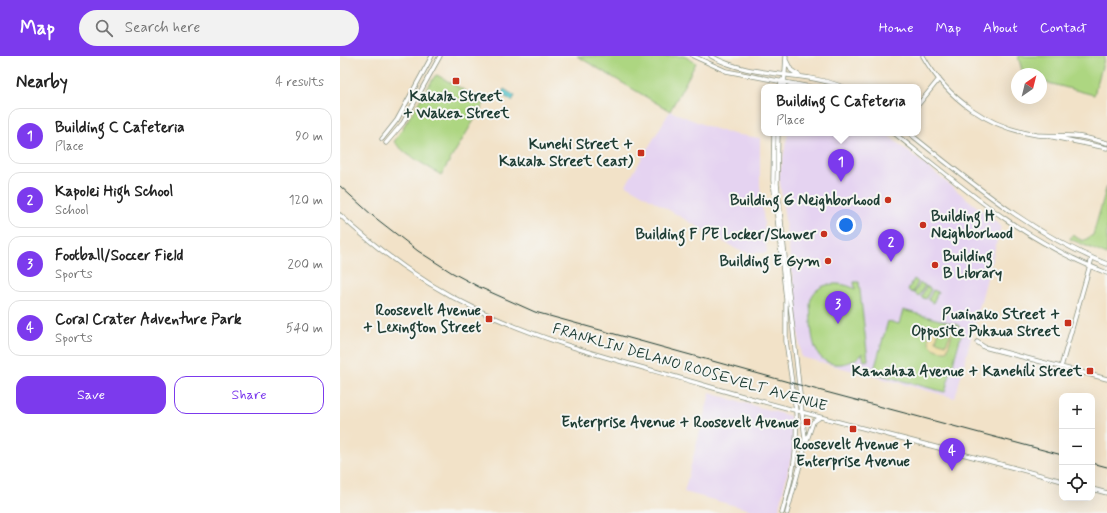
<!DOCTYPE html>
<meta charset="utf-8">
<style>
:root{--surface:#fff;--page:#f2f2f2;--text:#222;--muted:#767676;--line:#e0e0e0;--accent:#7c3aed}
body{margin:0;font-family:Mynerve,sans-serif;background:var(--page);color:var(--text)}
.controls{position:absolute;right:12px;bottom:12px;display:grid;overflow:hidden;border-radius:8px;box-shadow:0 4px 16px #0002}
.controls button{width:36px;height:36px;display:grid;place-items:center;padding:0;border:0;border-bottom:1px solid var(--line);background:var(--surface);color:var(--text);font:20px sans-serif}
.compass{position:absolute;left:671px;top:12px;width:36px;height:36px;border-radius:50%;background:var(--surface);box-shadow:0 4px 16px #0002;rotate:35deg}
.you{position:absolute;left:506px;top:169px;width:14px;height:14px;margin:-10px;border:3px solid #fff;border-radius:50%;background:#1a73e8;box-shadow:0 0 0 6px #1a73e833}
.badge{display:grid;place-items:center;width:26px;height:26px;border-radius:50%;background:var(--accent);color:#fff;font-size:13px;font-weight:700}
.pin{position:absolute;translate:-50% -33px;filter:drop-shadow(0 1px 2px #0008)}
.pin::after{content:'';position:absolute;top:21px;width:14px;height:12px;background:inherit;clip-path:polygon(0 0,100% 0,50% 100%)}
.popup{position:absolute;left:421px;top:28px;width:160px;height:52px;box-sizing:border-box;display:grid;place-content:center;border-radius:8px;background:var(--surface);filter:drop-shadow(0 1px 3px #0005);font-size:13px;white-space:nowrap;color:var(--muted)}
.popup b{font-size:15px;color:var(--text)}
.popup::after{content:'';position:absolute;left:50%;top:100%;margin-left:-8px;border:8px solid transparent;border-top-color:var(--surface)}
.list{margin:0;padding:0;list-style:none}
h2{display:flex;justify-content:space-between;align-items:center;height:52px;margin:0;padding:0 16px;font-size:17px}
h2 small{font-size:13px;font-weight:400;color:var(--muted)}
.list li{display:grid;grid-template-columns:26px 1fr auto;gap:12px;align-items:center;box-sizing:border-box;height:56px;margin:0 8px 8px;padding:0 8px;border:1px solid var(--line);border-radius:12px}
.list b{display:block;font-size:15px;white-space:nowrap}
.list p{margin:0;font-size:13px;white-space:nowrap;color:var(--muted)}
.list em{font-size:13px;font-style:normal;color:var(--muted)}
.actions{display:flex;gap:8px;padding:12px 16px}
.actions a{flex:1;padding:9px 0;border:1px solid var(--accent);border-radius:12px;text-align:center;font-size:14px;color:var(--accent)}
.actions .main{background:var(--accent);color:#fff}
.icon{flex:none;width:22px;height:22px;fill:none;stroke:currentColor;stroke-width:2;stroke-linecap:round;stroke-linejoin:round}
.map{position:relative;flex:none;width:767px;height:457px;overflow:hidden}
header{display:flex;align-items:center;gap:24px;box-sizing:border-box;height:56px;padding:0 20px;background:var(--accent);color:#fff}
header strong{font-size:19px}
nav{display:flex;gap:22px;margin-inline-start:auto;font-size:14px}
.search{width:280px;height:36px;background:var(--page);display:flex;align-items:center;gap:10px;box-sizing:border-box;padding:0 14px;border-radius:22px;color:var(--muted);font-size:15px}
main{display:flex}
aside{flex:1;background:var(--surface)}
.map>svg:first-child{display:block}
.built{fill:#e5d3f1}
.green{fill:#add681;stroke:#668a5a}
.sand{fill:#eeda9e;stroke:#868c69;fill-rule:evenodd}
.water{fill:#5ac7cd;stroke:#3c8280}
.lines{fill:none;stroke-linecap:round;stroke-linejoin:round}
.tertiary-casing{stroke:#88907e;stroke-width:5}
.secondary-casing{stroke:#88907e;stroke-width:5}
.tertiary{stroke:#fff;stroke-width:3.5}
.secondary{stroke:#fff;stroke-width:3.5}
.rail{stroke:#1f3d34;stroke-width:1}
.poi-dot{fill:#c8321e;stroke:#f6f6f2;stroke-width:1.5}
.labels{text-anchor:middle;stroke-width:4;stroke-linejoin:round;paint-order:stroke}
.poi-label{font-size:15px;font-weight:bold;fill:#1f3d34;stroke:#f6f6f2;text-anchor:end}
.street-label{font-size:15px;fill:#1f3d34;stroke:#f6f6f2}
</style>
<header>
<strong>Map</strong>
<div class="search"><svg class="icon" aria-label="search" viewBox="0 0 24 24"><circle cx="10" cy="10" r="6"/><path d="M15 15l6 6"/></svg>Search here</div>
<nav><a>Home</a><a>Map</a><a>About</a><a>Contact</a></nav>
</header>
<main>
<aside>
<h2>Nearby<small>4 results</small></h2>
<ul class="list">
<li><span class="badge">1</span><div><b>Building C Cafeteria</b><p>Place</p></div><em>90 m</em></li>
<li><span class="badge">2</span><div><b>Kapolei High School</b><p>School</p></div><em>120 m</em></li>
<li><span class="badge">3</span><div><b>Football/Soccer Field</b><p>Sports</p></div><em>200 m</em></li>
<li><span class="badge">4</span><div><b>Coral Crater Adventure Park</b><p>Sports</p></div><em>540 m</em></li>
</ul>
<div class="actions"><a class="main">Save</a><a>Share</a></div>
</aside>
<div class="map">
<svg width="767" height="457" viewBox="0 0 767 457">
<rect width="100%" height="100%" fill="#f6f6f2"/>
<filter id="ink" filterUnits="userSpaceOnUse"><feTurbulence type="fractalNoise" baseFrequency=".025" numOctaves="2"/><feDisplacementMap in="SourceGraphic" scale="8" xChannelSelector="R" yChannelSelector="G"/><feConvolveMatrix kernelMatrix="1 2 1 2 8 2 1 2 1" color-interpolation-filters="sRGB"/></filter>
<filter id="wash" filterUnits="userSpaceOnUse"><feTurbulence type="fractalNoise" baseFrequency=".012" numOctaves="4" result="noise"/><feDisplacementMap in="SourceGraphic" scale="16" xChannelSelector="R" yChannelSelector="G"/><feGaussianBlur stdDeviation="0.9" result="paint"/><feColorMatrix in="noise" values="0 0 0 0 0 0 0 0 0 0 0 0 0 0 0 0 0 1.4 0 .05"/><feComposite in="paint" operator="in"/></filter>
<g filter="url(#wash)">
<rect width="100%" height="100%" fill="#f2e2c8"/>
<path class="built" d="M 330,55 L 372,72 L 393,78 L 420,82 L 420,129 L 427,197 L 409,197 L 398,194 L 286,129 Z
M 448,77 L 545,77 L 661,170 L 615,342 L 461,301 L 454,230 L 439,120 Z
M 370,337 L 450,360 L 453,379 L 453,394 L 438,457 L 422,457 L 344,436 Z"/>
<path class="green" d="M 237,0 L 344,0 L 356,7 L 330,55 Z
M 678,0 L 765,0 L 754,39 L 701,25 L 701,18 L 683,18 Z
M 97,19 L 145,46 L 101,119 L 67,98 L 54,86 L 95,20 Z
M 767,130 L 767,199 L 730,183 L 732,179 L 743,185 L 753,179 Z
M 574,223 L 578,226 L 573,237 L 568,234 Z
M 514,226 L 519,226 L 528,304 L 524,305 L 522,297 C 517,304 509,307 501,308 C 468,311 472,270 470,248 C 472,226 499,224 515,233 Z
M 580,227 L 585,229 L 579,240 L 574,237 Z
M 586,230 L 591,233 L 586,243 L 581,241 Z
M 593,234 L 598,236 L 593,247 L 588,244 Z
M 563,254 L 618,269 L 622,276 L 605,336 L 537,318 L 534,314 L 548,265 L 559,268 Z"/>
<path class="sand" d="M 592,271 L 609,276 L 611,273 L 613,275 L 607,295 C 591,296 584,285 592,271 ZM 599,274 L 609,276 L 610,279 L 606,288 L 596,285 Z"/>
<path class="water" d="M 164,33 L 175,40 L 172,45 L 161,38 Z"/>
</g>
<g filter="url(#ink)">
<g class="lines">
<defs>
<path id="tertiary" d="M 583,0 C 607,43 649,72 697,79 C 709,80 722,79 734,80 C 745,81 756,84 767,87
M 578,49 L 599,23
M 708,80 L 767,92
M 42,83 L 57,64 L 92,0
M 46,87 L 63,67 L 100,0
M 637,286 L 644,291 L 767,323
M 721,311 L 752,202
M 466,387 L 473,366 L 479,362
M 442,457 C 453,418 458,396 456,355
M 447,457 L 464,394 L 465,382 L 462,357"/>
<path id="secondary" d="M 353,0 L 386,15 L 470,31
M 371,0 C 411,23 461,14 503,31
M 446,4 L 451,14 L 460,20
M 440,31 L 442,24
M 444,31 L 446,0
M 448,31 L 456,28
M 434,77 L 433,124 L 446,243 L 446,285 L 456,355
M 438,77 L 437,128 L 462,357
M 554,77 C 623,132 683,185 767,217
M 569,77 C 632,127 691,178 767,208
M 0,159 C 41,197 87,230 138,254 C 208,288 285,306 360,328 C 480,363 602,391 722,425
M 752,433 L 767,437"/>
</defs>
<use href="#tertiary" class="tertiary-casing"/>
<use href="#secondary" class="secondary-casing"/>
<use href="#tertiary" class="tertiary"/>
<use href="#secondary" class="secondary"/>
<path class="rail" d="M 0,130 L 33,160 L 78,195 L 111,216 L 139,231 L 195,256 L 452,327 L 722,399
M 752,407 L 767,411"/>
</g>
</g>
<g class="poi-dot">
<rect x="112" y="21" width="8" height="8" rx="2"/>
<rect x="297" y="93" width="8" height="8" rx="2"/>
<circle cx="548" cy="144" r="4"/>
<circle cx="583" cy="169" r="4"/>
<circle cx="484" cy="178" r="4"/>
<circle cx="488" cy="205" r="4"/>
<circle cx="595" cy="209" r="4"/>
<rect x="145" y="259" width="8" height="8" rx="2"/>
<rect x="724" y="263" width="8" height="8" rx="2"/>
<rect x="746" y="311" width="8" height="8" rx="2"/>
<rect x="463" y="362" width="8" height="8" rx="2"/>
<rect x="509" y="369" width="8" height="8" rx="2"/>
</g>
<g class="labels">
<g class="poi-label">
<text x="116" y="45" text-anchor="middle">Kakala Street<tspan x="116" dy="17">+ Wakea Street</tspan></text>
<text x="293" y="93">Kunehi Street +<tspan x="293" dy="17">Kakala Street (east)</tspan></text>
<text x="540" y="149">Building G Neighborhood</text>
<text x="591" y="165" text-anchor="start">Building H<tspan x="591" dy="17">Neighborhood</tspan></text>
<text x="476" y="183">Building F PE Locker/Shower</text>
<text x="603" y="205" text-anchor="start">Building<tspan x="603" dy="17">B Library</tspan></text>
<text x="480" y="210">Building E Gym</text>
<text x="141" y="259">Roosevelt Avenue<tspan x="141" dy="17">+ Lexington Street</tspan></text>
<text x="720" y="263">Puainako Street +<tspan x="720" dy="17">Opposite Pukaua Street</tspan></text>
<text x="742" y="320">Kamahaa Avenue + Kanehili Street</text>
<text x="459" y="371">Enterprise Avenue + Roosevelt Avenue</text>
<text x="513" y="393" text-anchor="middle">Roosevelt Avenue +<tspan x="513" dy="17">Enterprise Avenue</tspan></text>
</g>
<g class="street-label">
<text transform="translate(350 311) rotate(16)" y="5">FRANKLIN DELANO ROOSEVELT AVENUE</text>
</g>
</g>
</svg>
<div class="controls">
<button>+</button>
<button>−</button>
<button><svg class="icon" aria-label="locate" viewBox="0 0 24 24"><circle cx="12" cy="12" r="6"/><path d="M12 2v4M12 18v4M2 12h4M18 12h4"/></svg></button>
</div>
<svg class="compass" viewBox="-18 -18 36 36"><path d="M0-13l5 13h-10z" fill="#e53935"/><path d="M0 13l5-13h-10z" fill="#767676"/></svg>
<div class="you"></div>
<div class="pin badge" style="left:501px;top:126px">1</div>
<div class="popup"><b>Building C Cafeteria</b>Place</div>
<div class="pin badge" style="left:551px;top:206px">2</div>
<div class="pin badge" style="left:498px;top:268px">3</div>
<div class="pin badge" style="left:612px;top:415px">4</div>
</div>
</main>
